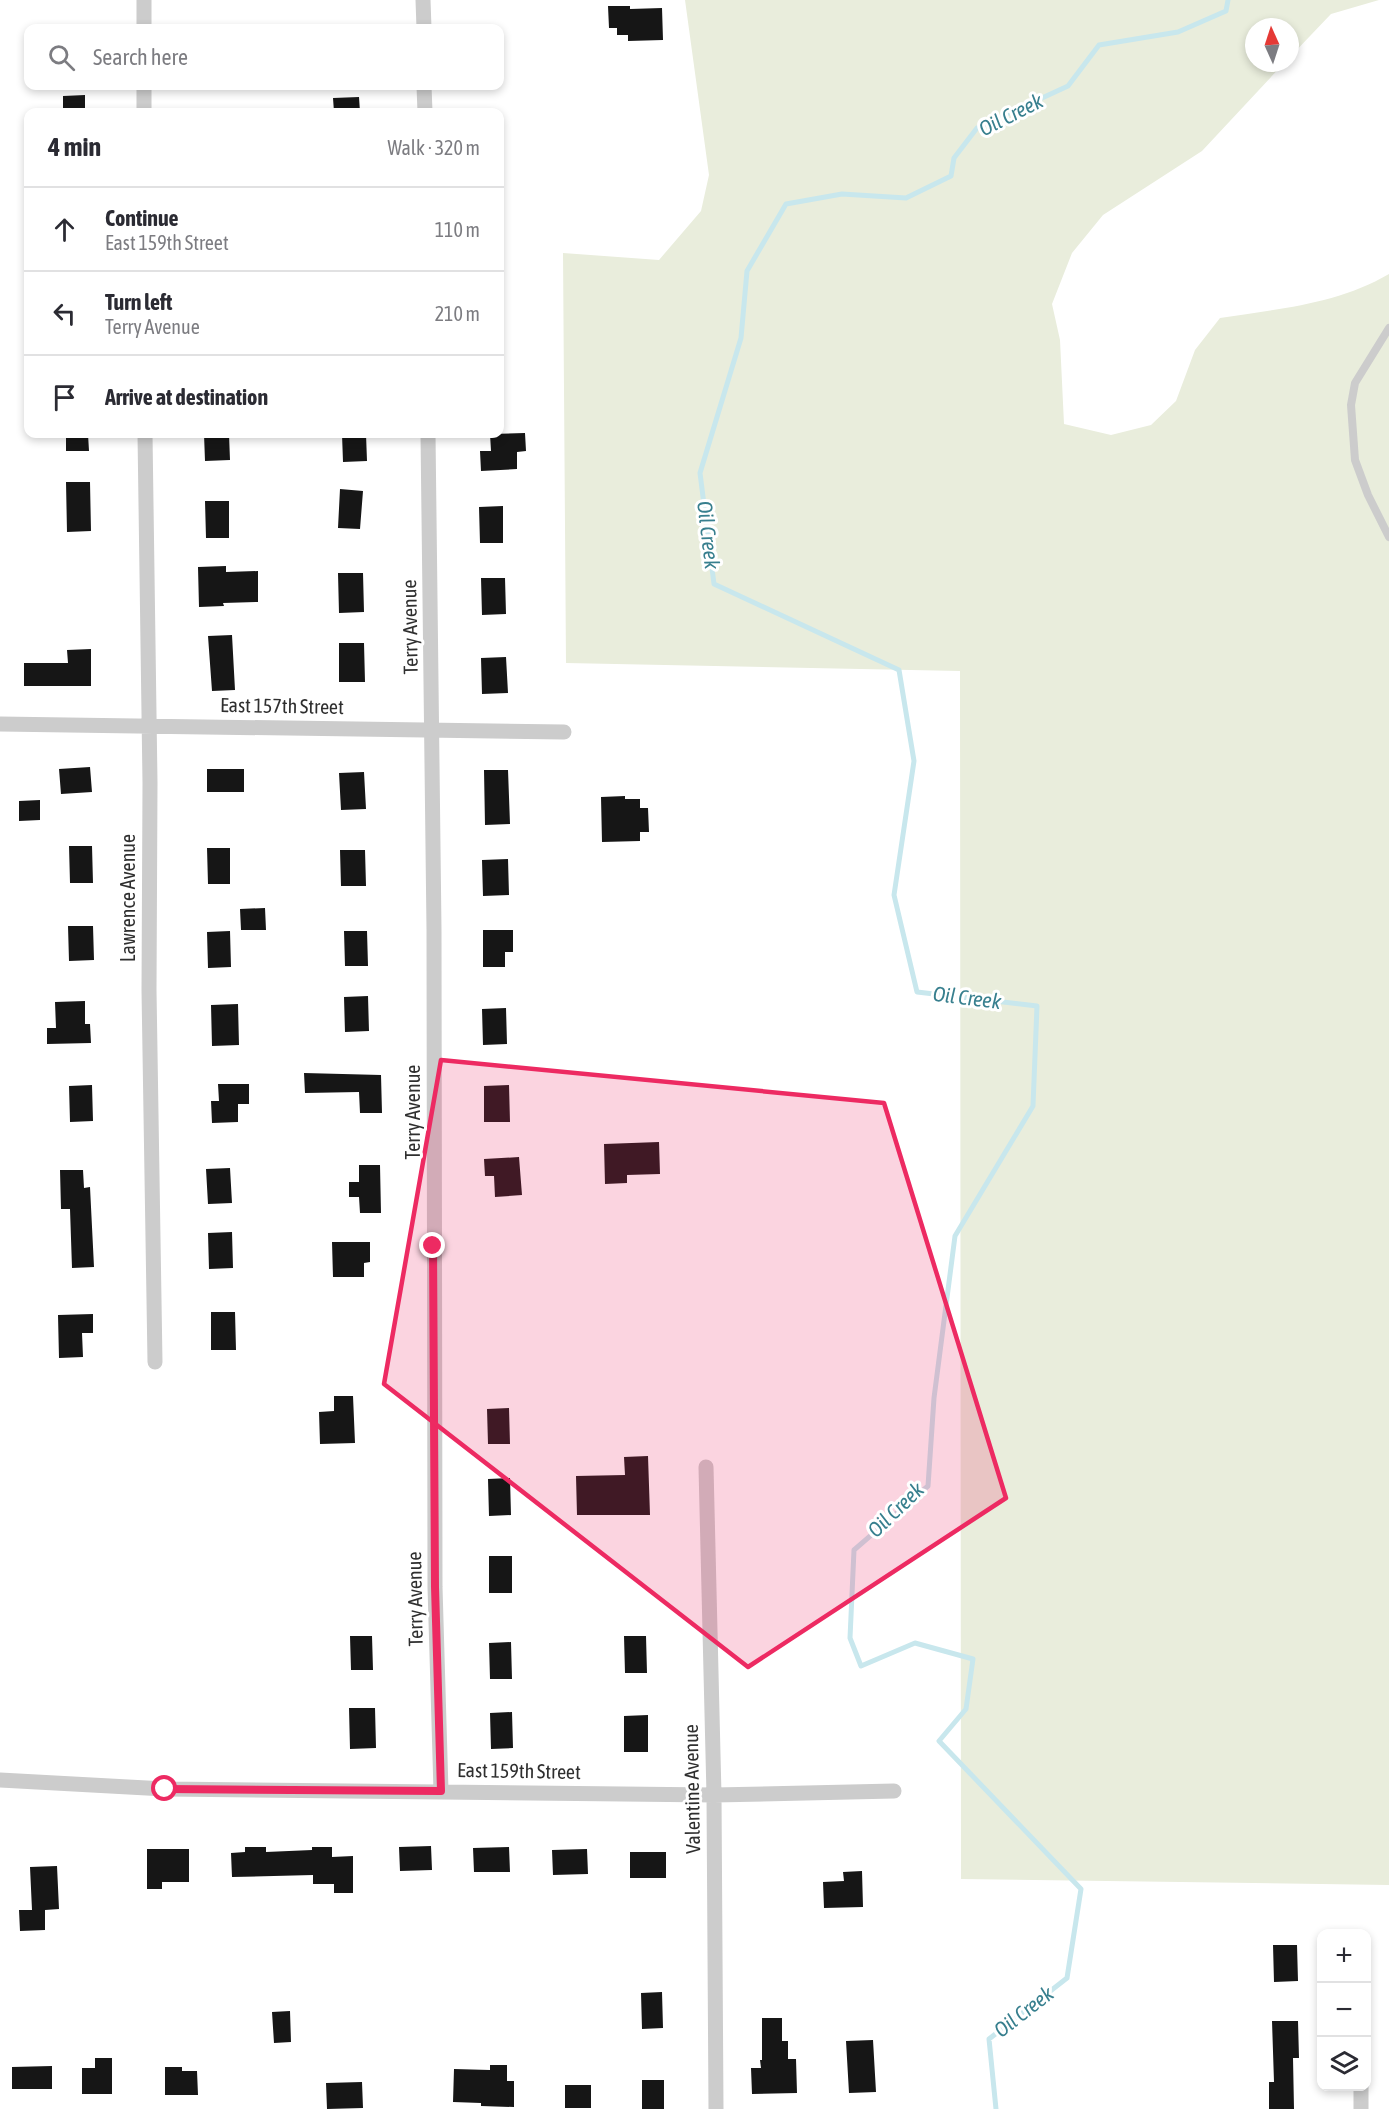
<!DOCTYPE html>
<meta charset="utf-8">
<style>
:root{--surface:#fff;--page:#f7f7f7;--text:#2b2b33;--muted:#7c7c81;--line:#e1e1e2}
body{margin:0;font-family:"Asap Condensed",sans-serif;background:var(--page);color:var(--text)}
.controls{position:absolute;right:18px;bottom:18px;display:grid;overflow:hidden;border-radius:12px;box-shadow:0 3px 9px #0003}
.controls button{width:54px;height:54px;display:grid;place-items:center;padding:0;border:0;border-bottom:2px solid var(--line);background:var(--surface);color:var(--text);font:30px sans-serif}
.compass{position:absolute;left:1245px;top:18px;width:54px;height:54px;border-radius:50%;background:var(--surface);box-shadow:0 3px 9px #0003;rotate:357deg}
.stop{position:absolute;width:18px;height:18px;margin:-14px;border:4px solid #ed2a62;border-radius:50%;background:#fff}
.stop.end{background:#ed2a62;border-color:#fff;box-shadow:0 2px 6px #0008}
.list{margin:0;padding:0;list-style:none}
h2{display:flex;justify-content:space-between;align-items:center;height:78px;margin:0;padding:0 24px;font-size:26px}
h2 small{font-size:20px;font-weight:400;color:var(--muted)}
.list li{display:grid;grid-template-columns:39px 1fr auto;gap:18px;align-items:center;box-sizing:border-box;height:84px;padding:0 24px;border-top:2px solid var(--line)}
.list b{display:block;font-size:22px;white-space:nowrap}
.list p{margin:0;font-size:20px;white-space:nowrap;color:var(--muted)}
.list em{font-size:20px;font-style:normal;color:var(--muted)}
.icon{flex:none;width:33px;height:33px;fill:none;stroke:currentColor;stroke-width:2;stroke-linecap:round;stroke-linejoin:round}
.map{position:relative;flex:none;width:1389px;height:2109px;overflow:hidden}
.search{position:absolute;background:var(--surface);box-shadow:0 3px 9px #0003;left:24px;top:24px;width:480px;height:66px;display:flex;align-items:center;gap:15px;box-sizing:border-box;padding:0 21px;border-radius:12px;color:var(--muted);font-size:22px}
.panel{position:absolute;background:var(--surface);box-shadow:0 3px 9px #0003;left:24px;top:108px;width:480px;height:330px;border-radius:12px}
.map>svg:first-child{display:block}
.green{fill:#e9eddc}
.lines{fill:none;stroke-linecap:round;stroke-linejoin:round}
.stream{stroke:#c8e7ed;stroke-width:5}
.building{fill:#161616}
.lane{stroke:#ccc;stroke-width:8}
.street{stroke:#ccc;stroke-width:15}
.route{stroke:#ed2a62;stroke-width:8}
.marked{fill:#ed2a62;fill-opacity:0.2;stroke:#ed2a62;stroke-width:4.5;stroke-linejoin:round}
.labels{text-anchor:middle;stroke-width:6;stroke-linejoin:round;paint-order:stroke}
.street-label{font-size:20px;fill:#2f2f2f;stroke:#fff}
.water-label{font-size:21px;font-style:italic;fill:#377f8e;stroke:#fff}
</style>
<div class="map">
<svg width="1389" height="2109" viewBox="0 0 1389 2109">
<rect width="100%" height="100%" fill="#fff"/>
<path class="green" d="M 685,0 L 1379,0 L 1331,14 L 1290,57 L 1290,27 L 1254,27 L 1254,63 L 1284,63 L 1202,151 L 1103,215 L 1072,253 L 1052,304 L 1060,340 L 1064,424 L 1111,435 L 1151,425 L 1176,401 L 1195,350 L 1220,318 C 1278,309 1338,304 1389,274 L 1389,1885 L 961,1879 L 960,671 L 566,663 L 563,253 L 659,260 L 701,211 L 709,175 Z"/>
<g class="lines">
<path class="stream" d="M 996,2109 L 989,2039 L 1067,1978 L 1081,1889 L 939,1741 L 966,1709 L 973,1659 L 915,1643 L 861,1666 L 850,1638 L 854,1550 L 928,1486 L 934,1398 L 955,1236 L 1033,1106 L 1037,1006 L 917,992 L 894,895 L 914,761 L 899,670 L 714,584 L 700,473 L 741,338 L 747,271 L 786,204 L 842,194 L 906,198 L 951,176 L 954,158 L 977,128 L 1068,86 L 1099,45 L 1178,32 L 1226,11 L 1228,0"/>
</g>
<path class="building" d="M 608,6 L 630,6 L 630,9 L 662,8 L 663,40 L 628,41 L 628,35 L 617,35 L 617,28 L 609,28 Z
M 85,95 L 85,112 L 63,112 L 63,96 Z
M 359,97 L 360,112 L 334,112 L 333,98 Z
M 525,433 L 526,451 L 517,452 L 517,469 L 481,471 L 480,451 L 491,451 L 490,434 Z
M 66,434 L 88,434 L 89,451 L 66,451 Z
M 204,434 L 229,434 L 230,460 L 205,461 Z
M 342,434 L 366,434 L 367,461 L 343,462 Z
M 66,482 L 90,482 L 91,531 L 67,532 Z
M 340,489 L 363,491 L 360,529 L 338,528 Z
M 205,501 L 229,501 L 229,538 L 206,538 Z
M 503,506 L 503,543 L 480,543 L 479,507 Z
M 226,566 L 226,572 L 258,571 L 258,602 L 223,603 L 224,606 L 199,607 L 198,567 Z
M 338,573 L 363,573 L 364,612 L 339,613 Z
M 481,578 L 505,578 L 506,614 L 482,615 Z
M 232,635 L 235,690 L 212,691 L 208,636 Z
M 339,643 L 364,643 L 365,682 L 339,682 Z
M 91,649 L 91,686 L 24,686 L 24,663 L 68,663 L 67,650 Z
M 506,657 L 508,693 L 482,694 L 481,658 Z
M 90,767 L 92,792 L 61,794 L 59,769 Z
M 207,769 L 244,769 L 244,792 L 207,792 Z
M 484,770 L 508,770 L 510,824 L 485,825 Z
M 364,772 L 366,809 L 341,810 L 339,773 Z
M 625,796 L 625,799 L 640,799 L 640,808 L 648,808 L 649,832 L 640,832 L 640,841 L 602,842 L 601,797 Z
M 40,800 L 40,820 L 19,821 L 19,801 Z
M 69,846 L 92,846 L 93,883 L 70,883 Z
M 207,848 L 230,848 L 230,884 L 208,884 Z
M 340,850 L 365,850 L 366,886 L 341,886 Z
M 508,859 L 509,895 L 483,896 L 482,860 Z
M 265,908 L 266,930 L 241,930 L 240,909 Z
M 68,926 L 93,926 L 94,960 L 69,961 Z
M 483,930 L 513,930 L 513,952 L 505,952 L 505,967 L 483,967 Z
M 230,931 L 231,967 L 208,968 L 207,932 Z
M 344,931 L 367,931 L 368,966 L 345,966 Z
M 368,996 L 369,1031 L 345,1032 L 344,997 Z
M 85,1001 L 85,1024 L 90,1024 L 91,1043 L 47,1044 L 47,1028 L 56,1028 L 55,1002 Z
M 238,1004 L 239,1045 L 212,1046 L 211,1005 Z
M 506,1008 L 507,1044 L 483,1045 L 482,1009 Z
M 304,1073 L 381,1075 L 382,1113 L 360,1113 L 359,1092 L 305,1093 Z
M 218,1084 L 249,1084 L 249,1104 L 238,1104 L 238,1122 L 212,1123 L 211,1101 L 219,1101 Z
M 92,1085 L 93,1121 L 70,1122 L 69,1086 Z
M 509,1085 L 510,1122 L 484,1122 L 484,1086 Z
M 659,1142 L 660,1174 L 627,1175 L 627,1183 L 605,1184 L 604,1144 Z
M 519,1157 L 522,1195 L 495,1197 L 494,1176 L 485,1176 L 484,1159 Z
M 359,1165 L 380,1165 L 381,1213 L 360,1213 L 359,1197 L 349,1197 L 349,1182 L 359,1182 Z
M 230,1168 L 232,1203 L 208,1204 L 206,1169 Z
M 60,1170 L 83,1170 L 84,1188 L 90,1187 L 94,1267 L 72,1268 L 70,1209 L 61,1209 Z
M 232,1232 L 233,1268 L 209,1269 L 208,1233 Z
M 332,1242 L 370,1242 L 370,1262 L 364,1263 L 364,1277 L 333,1277 Z
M 211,1312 L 235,1312 L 236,1350 L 211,1350 Z
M 93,1314 L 93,1333 L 82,1333 L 83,1357 L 59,1358 L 58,1315 Z
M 334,1396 L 353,1396 L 355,1443 L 320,1444 L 319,1412 L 334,1411 Z
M 509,1408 L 510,1444 L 488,1444 L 487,1409 Z
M 648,1456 L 650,1515 L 577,1515 L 576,1476 L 625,1475 L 624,1457 Z
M 510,1478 L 511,1515 L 489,1516 L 488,1479 Z
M 489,1556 L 512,1556 L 512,1593 L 489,1593 Z
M 350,1636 L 372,1636 L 373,1670 L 351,1670 Z
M 624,1636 L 646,1636 L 647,1673 L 625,1673 Z
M 511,1642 L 512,1679 L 490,1679 L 489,1643 Z
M 349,1708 L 375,1708 L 376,1748 L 350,1749 Z
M 512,1712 L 513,1748 L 491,1749 L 490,1713 Z
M 648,1715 L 648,1752 L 624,1752 L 624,1716 Z
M 431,1846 L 432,1870 L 400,1871 L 399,1847 Z
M 245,1847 L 266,1847 L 266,1852 L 312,1850 L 312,1847 L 332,1847 L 332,1857 L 353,1856 L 353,1893 L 334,1893 L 334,1884 L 313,1884 L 313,1875 L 232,1877 L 231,1853 L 245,1852 Z
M 509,1847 L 510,1872 L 474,1872 L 473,1848 Z
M 147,1849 L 189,1849 L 189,1882 L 162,1882 L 162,1889 L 147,1889 Z
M 587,1849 L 588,1874 L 553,1875 L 552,1850 Z
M 630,1852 L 666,1852 L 666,1878 L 630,1878 Z
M 57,1866 L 59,1909 L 45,1910 L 45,1930 L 20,1931 L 19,1910 L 32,1910 L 30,1867 Z
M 862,1871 L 863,1907 L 824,1908 L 823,1882 L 844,1881 L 843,1872 Z
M 1273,1945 L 1297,1945 L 1298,1981 L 1274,1982 Z
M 662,1992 L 663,2028 L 642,2029 L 641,1993 Z
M 290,2011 L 291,2042 L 274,2043 L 272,2012 Z
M 762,2018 L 782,2018 L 782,2041 L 788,2041 L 788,2059 L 796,2059 L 797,2093 L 752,2094 L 751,2068 L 761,2068 L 760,2060 L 762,2060 Z
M 1272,2021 L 1298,2021 L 1299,2058 L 1293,2058 L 1294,2109 L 1269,2109 L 1269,2082 L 1274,2082 Z
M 873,2040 L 876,2092 L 849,2093 L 846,2041 Z
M 95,2058 L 112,2058 L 112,2094 L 82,2094 L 82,2068 L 95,2068 Z
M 490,2065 L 507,2065 L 507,2081 L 514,2081 L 514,2107 L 481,2106 L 481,2103 L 453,2102 L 454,2069 L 490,2070 Z
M 52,2066 L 52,2089 L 12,2089 L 12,2067 Z
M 165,2067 L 182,2067 L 182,2071 L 197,2071 L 198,2095 L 165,2095 Z
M 642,2080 L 664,2080 L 664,2109 L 642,2109 Z
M 362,2082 L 363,2108 L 327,2109 L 326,2083 Z
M 565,2085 L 591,2085 L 591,2108 L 565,2108 Z"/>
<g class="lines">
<path class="lane" d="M 1389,328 L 1355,383 L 1351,405 L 1355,460 L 1368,495 L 1389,537"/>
<path class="street" d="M 144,0 L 144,28
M 423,0 L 424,28
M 424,86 L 425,112
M 144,112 L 144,86
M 145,434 L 150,783 L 149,990 L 155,1362
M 428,434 L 434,929 L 435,1587 L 441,1791
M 0,724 L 564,732
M 706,1467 L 714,1795 L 716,2109
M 0,1780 L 165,1789 L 714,1795 L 894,1791
M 1361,2109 L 1361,2086"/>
</g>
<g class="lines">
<path class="route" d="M 165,1789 L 441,1791 L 435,1587 L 433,1246"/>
</g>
<path class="marked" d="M 441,1060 L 884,1103 L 1006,1498 L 748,1667 L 384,1384 Z"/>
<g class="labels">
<g class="street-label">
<text transform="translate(410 627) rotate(-91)" y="7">Terry Avenue</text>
<text transform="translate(282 706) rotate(1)" y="7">East 157th Street</text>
<text transform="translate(128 898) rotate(-90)" y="7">Lawrence Avenue</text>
<text transform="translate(413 1112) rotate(-90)" y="7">Terry Avenue</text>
<text transform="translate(415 1599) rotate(-91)" y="7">Terry Avenue</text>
<text transform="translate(519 1771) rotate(1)" y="7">East 159th Street</text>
<text transform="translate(692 1789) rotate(-91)" y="7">Valentine Avenue</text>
</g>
<g class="water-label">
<text transform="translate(1011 115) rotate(-27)" y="7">Oil Creek</text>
<text transform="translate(708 535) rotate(83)" y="7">Oil Creek</text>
<text transform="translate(967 998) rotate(7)" y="7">Oil Creek</text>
<text transform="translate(896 1510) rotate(-44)" y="7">Oil Creek</text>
<text transform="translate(1024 2012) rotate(-38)" y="7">Oil Creek</text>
</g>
</g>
</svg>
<div class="controls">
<button>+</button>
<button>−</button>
<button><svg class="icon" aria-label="layers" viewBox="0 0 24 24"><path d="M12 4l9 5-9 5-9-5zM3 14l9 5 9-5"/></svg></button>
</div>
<svg class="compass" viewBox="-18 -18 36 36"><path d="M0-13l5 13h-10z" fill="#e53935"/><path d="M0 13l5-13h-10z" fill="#7c7c81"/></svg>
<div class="stop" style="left:165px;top:1789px"></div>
<div class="stop end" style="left:433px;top:1246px"></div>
<div class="search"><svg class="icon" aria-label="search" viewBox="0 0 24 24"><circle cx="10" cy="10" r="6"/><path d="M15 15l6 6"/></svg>Search here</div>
<section class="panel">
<h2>4 min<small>Walk · 320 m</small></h2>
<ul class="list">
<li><svg class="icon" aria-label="ahead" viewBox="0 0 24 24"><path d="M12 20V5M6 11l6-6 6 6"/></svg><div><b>Continue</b><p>East 159th Street</p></div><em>110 m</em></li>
<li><svg class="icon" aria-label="left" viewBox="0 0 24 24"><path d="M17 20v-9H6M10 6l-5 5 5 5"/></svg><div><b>Turn left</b><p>Terry Avenue</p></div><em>210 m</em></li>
<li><svg class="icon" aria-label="arrive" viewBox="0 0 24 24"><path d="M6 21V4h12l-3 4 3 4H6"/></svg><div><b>Arrive at destination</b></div></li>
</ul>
</section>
</div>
